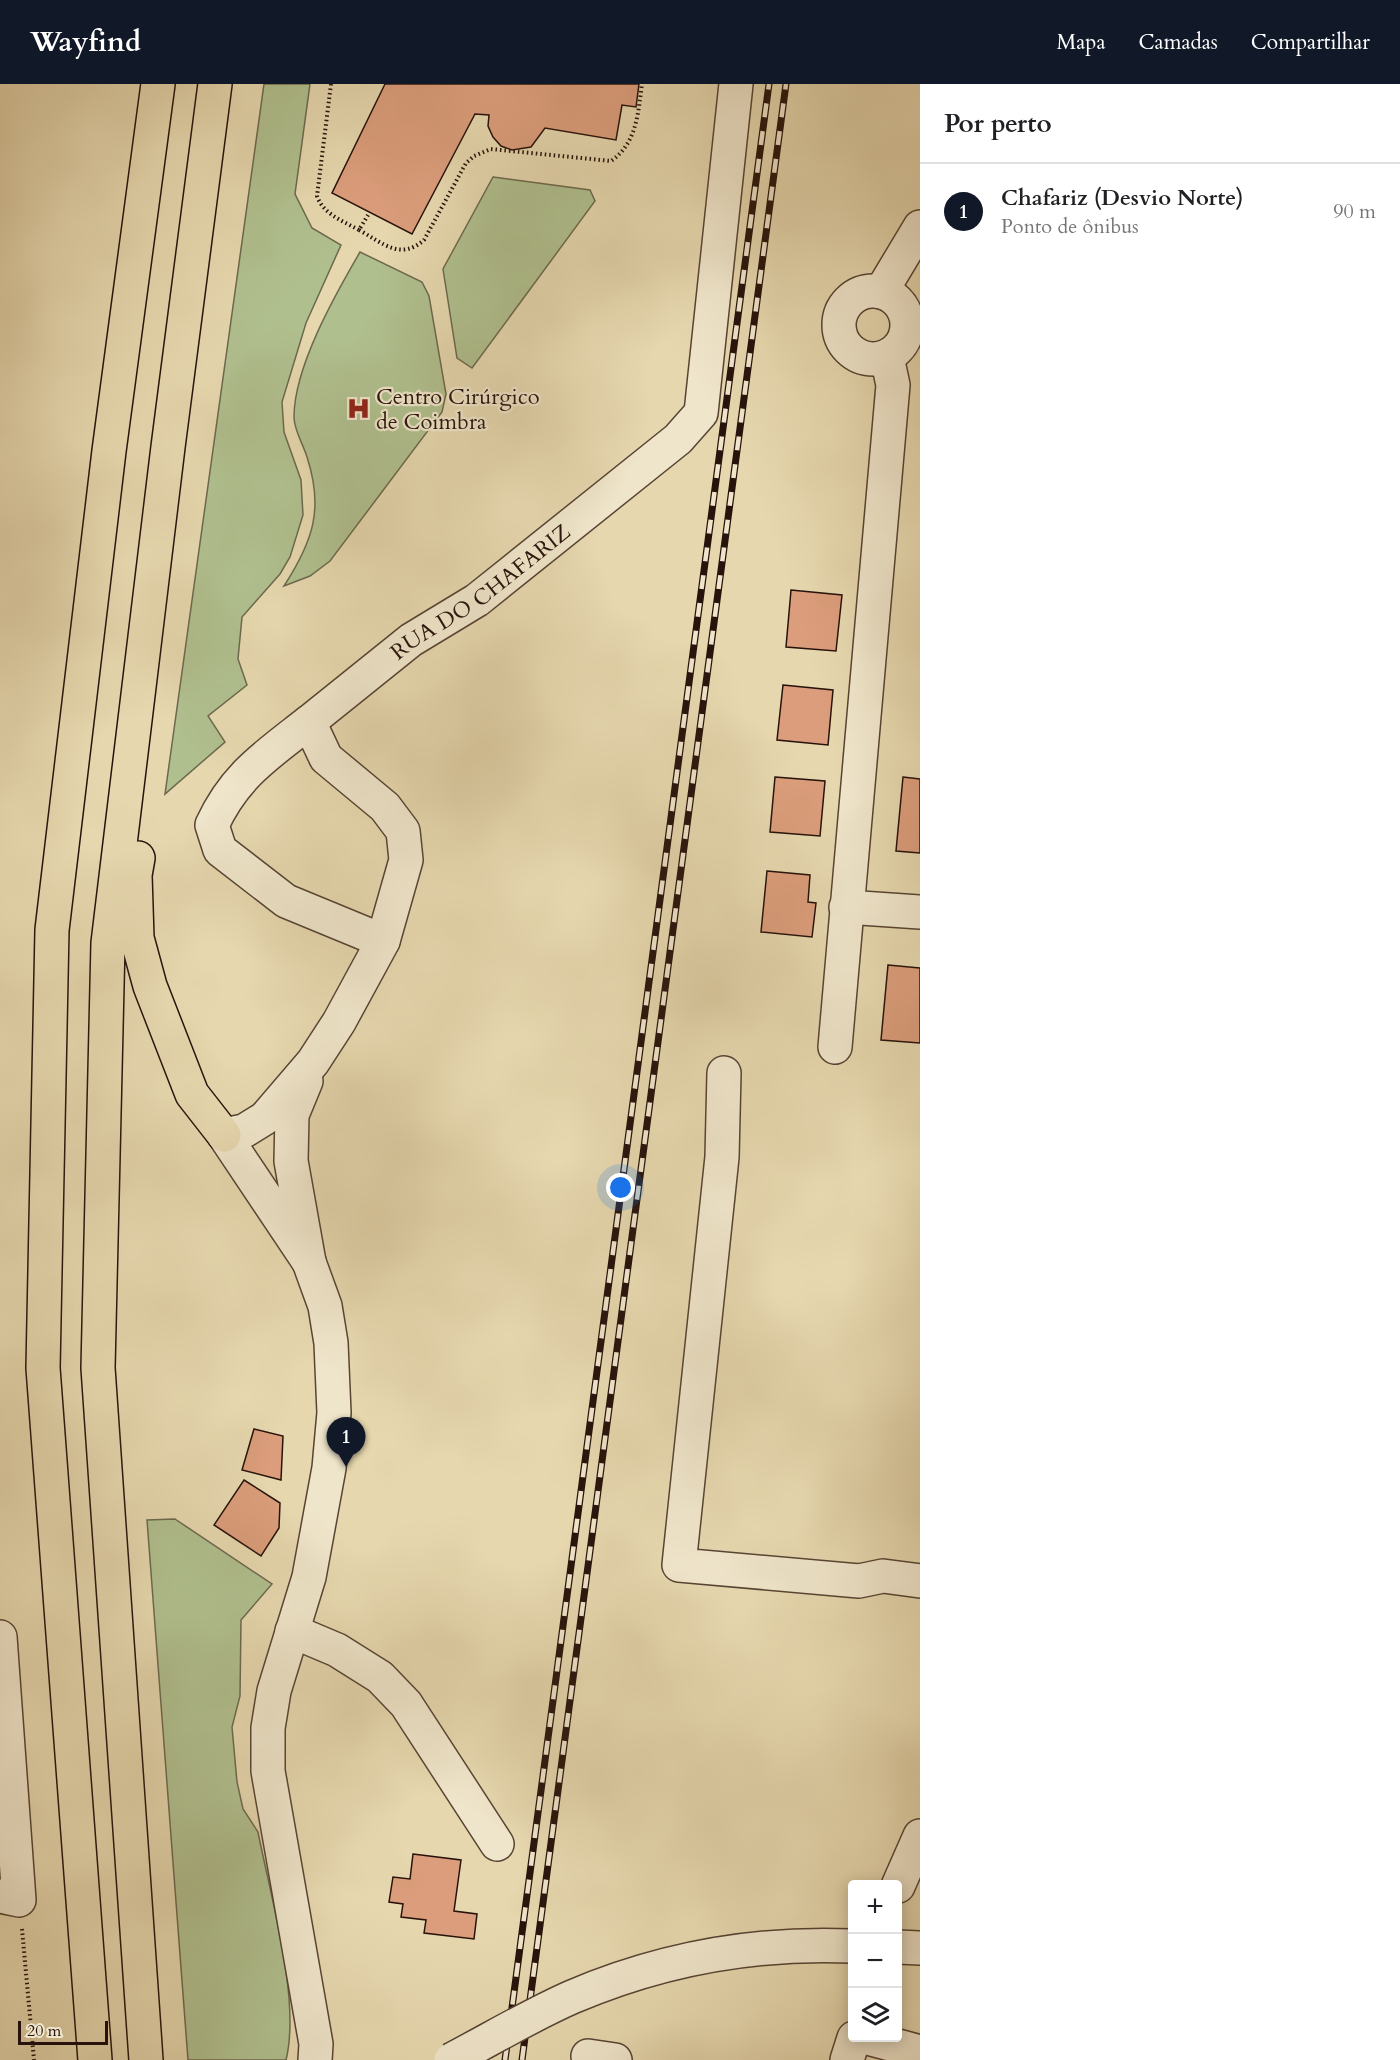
<!DOCTYPE html>
<html lang="pt">
<meta charset="utf-8">
<style>
:root{--surface:#fff;--page:#f6f6f6;--text:#202124;--muted:#757577;--line:#e0e0e0;--accent:#111827}
body{margin:0;font-family:Cardo,serif;background:var(--page);color:var(--text)}
.controls{position:absolute;right:18px;bottom:18px;display:grid;overflow:hidden;border-radius:6px;box-shadow:0 3px 15px #0003}
.controls button{width:54px;height:54px;display:grid;place-items:center;padding:0;border:0;border-bottom:2px solid var(--line);background:var(--surface);color:var(--text);font:30px sans-serif}
.scale{position:absolute;left:18px;bottom:15px;width:90px;box-sizing:border-box;padding-left:6px;border:3px solid #28130c;border-top:0;font-size:16px;line-height:21px;white-space:nowrap;color:#28130c;-webkit-text-stroke:4px #efe5ca;paint-order:stroke}
.you{position:absolute;left:621px;top:1104px;width:21px;height:21px;margin:-15px;border:4px solid #fff;border-radius:50%;background:#1a73e8;box-shadow:0 0 0 9px #1a73e833}
.badge{display:grid;place-items:center;width:39px;height:39px;border-radius:50%;background:var(--accent);color:#fff;font-size:20px;font-weight:700}
.pin{position:absolute;translate:-50% -50px;filter:drop-shadow(0 2px 3px #0008)}
.pin::after{content:'';position:absolute;top:32px;width:21px;height:18px;background:inherit;clip-path:polygon(0 0,100% 0,50% 100%)}
.list{margin:0;padding:0;list-style:none}
h2{display:flex;justify-content:space-between;align-items:center;height:78px;margin:0;padding:0 24px;font-size:26px}
h2 small{font-size:20px;font-weight:400;color:var(--muted)}
.list li{display:grid;grid-template-columns:39px 1fr auto;gap:18px;align-items:center;box-sizing:border-box;height:96px;padding:0 24px;border-top:2px solid var(--line)}
.list b{display:block;font-size:22px;white-space:nowrap}
.list p{margin:0;font-size:20px;white-space:nowrap;color:var(--muted)}
.list em{font-size:20px;font-style:normal;color:var(--muted)}
.icon{flex:none;width:33px;height:33px;fill:none;stroke:currentColor;stroke-width:2;stroke-linecap:round;stroke-linejoin:round}
.map{position:relative;flex:none;width:920px;height:1976px;overflow:hidden}
header{display:flex;align-items:center;gap:36px;box-sizing:border-box;height:84px;padding:0 30px;background:var(--accent);color:#fff}
header strong{font-size:28px}
nav{display:flex;gap:33px;margin-inline-start:auto;font-size:21px}
main{display:flex}
aside{flex:1;background:var(--surface)}
.map>svg:first-child{display:block}
.green{fill:#b0bf8e;stroke:#6c694d;stroke-width:1.5}
.building{fill:#db9d7b;stroke:#28130c;stroke-width:1.5}
.lines{fill:none;stroke-linecap:round;stroke-linejoin:round}
.minor-casing{stroke:#584434;stroke-width:36}
.tertiary-casing{stroke:#584434;stroke-width:36}
.trunk-casing{stroke:#28130c;stroke-width:36}
.path{stroke:#28130c;stroke-width:4;stroke-dasharray:1.5 3;stroke-linecap:butt}
.minor{stroke:#efe5ca;stroke-width:33}
.tertiary{stroke:#efe5ca;stroke-width:33}
.trunk{stroke:#e6d7ae;stroke-width:33}
.rail-casing{stroke:#28130c;stroke-width:7}
.rail{stroke:#efe5ca;stroke-width:4.5;stroke-dasharray:14;stroke-linecap:butt}
.tertiary-bridge-casing{stroke:#584434;stroke-width:36;stroke-linecap:butt}
.tertiary-bridge{stroke:#efe5ca;stroke-width:33}
.labels{text-anchor:middle;stroke-width:4.5;stroke-linejoin:round;paint-order:stroke}
.poi-label{font-size:22px;fill:#28130c;stroke:#efe5ca;text-anchor:start}
.street-label{font-size:22px;fill:#28130c;stroke:#efe5ca}
</style>
<header>
<strong>Wayfind</strong>
<nav><a>Mapa</a><a>Camadas</a><a>Compartilhar</a></nav>
</header>
<main>
<div class="map">
<svg width="920" height="1976" viewBox="0 0 920 1976">
<rect width="100%" height="100%" fill="#e6d7ae"/>
<filter id="stains"><feTurbulence type="fractalNoise" baseFrequency=".00333" numOctaves="4"/><feColorMatrix values="0 0 0 0 .2 0 0 0 0 .09 0 0 0 0 .02 0 0 0 .5 -.17"/></filter>
<radialGradient id="worn" r=".72"><stop offset=".6" stop-color="#630" stop-opacity="0"/><stop offset="1" stop-color="#630" stop-opacity=".3"/></radialGradient>
<path class="green" d="M 264,0 L 310,0 L 295,110 L 312,144 L 341,161 L 306,239 L 282,318 L 284,348 L 301,396 L 303,431 L 290,473 L 280,490 L 242,533 L 238,575 L 247,601 L 208,632 L 225,658 L 165,710 Z
M 493,93 L 590,106 L 595,117 L 472,284 L 457,274 L 443,185 Z
M 360,168 L 422,198 L 429,212 L 446,310 L 442,328 L 330,477 L 310,492 L 284,502 C 313,457 324,425 307,373 C 303,360 294,346 294,333 C 294,283 335,211 360,168 Z
M 175,1435 L 272,1500 L 241,1536 L 240,1612 L 232,1643 L 237,1698 L 243,1725 L 258,1748 C 270,1811 301,1915 286,1976 L 188,1976 L 147,1436 Z"/>
<path class="building" d="M 385,0 L 639,0 L 636,23 L 622,21 L 616,56 L 545,44 L 531,63 L 512,66 L 501,62 L 493,53 L 488,42 L 489,31 L 475,30 L 412,150 L 332,109 Z
M 791,506 L 842,511 L 836,567 L 786,563 Z
M 783,601 L 833,606 L 828,661 L 777,656 Z
M 775,693 L 825,697 L 820,752 L 770,748 Z
M 903,693 L 920,695 L 920,769 L 896,767 Z
M 767,787 L 810,791 L 808,818 L 816,819 L 812,853 L 761,848 Z
M 888,881 L 920,884 L 920,959 L 881,956 Z
M 254,1345 L 283,1352 L 281,1396 L 242,1386 Z
M 244,1396 L 280,1419 L 279,1444 L 261,1472 L 214,1441 Z
M 413,1770 L 461,1776 L 454,1827 L 477,1830 L 474,1855 L 424,1849 L 426,1836 L 401,1833 L 403,1820 L 389,1818 L 393,1793 L 410,1795 Z"/>
<g class="lines">
<defs>
<g id="minor">
<circle cx="873" cy="241" r="34"/>
<path d="M 881,208 L 920,143"/>
<path d="M 309,638 C 267,671 235,691 212,741 L 220,766 L 286,817 L 383,857"/>
<path d="M 846,823 L 920,828"/>
<path d="M 835,963 L 893,301 L 887,273"/>
<path d="M 724,989 L 722,1073 L 679,1481 L 859,1497 L 883,1492 L 920,1497"/>
<path d="M 306,997 L 292,1031 L 291,1077 L 309,1178"/>
<path id="s1" d="M 224,1051 L 244,1047 L 265,1034 L 313,978 L 339,938 L 383,857 L 406,776 L 403,747 L 385,723 L 326,674 L 309,638 L 411,556 L 477,516 L 678,355 L 701,329 L 736,0"/>
<path d="M 292,1547 L 337,1566 L 380,1593 L 406,1620 L 497,1760"/>
<path d="M 0,1553 L 19,1816 L 0,1812"/>
<path d="M 898,1802 L 920,1752"/>
<path d="M 868,1954 L 920,1968"/>
<path d="M 588,1972 L 615,1976"/>
<path d="M 847,1976 L 854,1954"/>
</g>
<path id="tertiary" d="M 224,1051 L 309,1178 L 325,1222 L 331,1259 L 334,1329 L 329,1384 L 309,1493 L 274,1607 L 268,1644 L 268,1687 L 316,1960 L 315,1976
M 898,1863 L 920,1864"/>
<path id="trunk" d="M 138,774 L 135,791 L 137,854 L 150,902 L 192,1010 L 224,1051
M 95,1976 L 43,1284 L 52,846 L 109,367 L 158,0
M 146,1976 L 98,1284 L 108,859 L 168,363 L 215,0"/>
</defs>
<use href="#minor" class="minor-casing"/>
<use href="#tertiary" class="tertiary-casing"/>
<use href="#trunk" class="trunk-casing"/>
<path class="path" d="M 331,0 L 317,112 C 323,130 343,137 359,146 L 368,131
M 359,146 C 383,159 400,177 424,156 L 466,79 L 474,72 L 491,65 L 611,77 C 637,59 638,29 642,0
M 22,1845 L 34,1976"/>
<use href="#minor" class="minor"/>
<use href="#tertiary" class="tertiary"/>
<use href="#trunk" class="trunk"/>
<defs>
<path id="rail" d="M 505,1976 L 769,0
M 522,1976 L 786,0"/>
</defs>
<use href="#rail" class="rail-casing"/>
<use href="#rail" class="rail"/>
<defs>
<path id="tertiary-bridge" d="M 451,1976 C 491,1955 531,1931 572,1913 C 661,1875 757,1858 852,1862"/>
</defs>
<use href="#tertiary-bridge" class="tertiary-bridge-casing"/>
<use href="#tertiary-bridge" class="tertiary-bridge"/>
</g>
<defs>
<symbol id="hospital-bare" viewBox="-9 -9 18 18"><path d="M-5-5h3v3.5h4V-5h3V5h-3V1.5h-4V5h-3Z" fill="#8f2418" stroke="#efe5ca" stroke-width="2.5" paint-order="stroke"/></symbol>
</defs>
<g fill-rule="evenodd">
<use href="#hospital-bare" x="342" y="308" width="33" height="33"/>
</g>
<g class="labels">
<g class="poi-label">
<text x="376" y="320">Centro Cirúrgico<tspan x="376" dy="25">de Coimbra</tspan></text>
</g>
<g class="street-label">
<text dy="8" stroke="none"><textPath href="#s1" startOffset="734">RUA DO CHAFARIZ</textPath></text>
</g>
</g>
<rect width="100%" height="100%" filter="url(#stains)"/>
<rect width="100%" height="100%" fill="url(#worn)"/>
</svg>
<div class="controls">
<button>+</button>
<button>−</button>
<button><svg class="icon" aria-label="layers" viewBox="0 0 24 24"><path d="M12 4l9 5-9 5-9-5zM3 14l9 5 9-5"/></svg></button>
</div>
<div class="scale">20 m</div>
<div class="you"></div>
<div class="pin badge" style="left:346px;top:1383px">1</div>
</div>
<aside>
<h2>Por perto<small></small></h2>
<ul class="list">
<li><span class="badge">1</span><div><b>Chafariz (Desvio Norte)</b><p>Ponto de ônibus</p></div><em>90 m</em></li>
</ul>
</aside>
</main>
